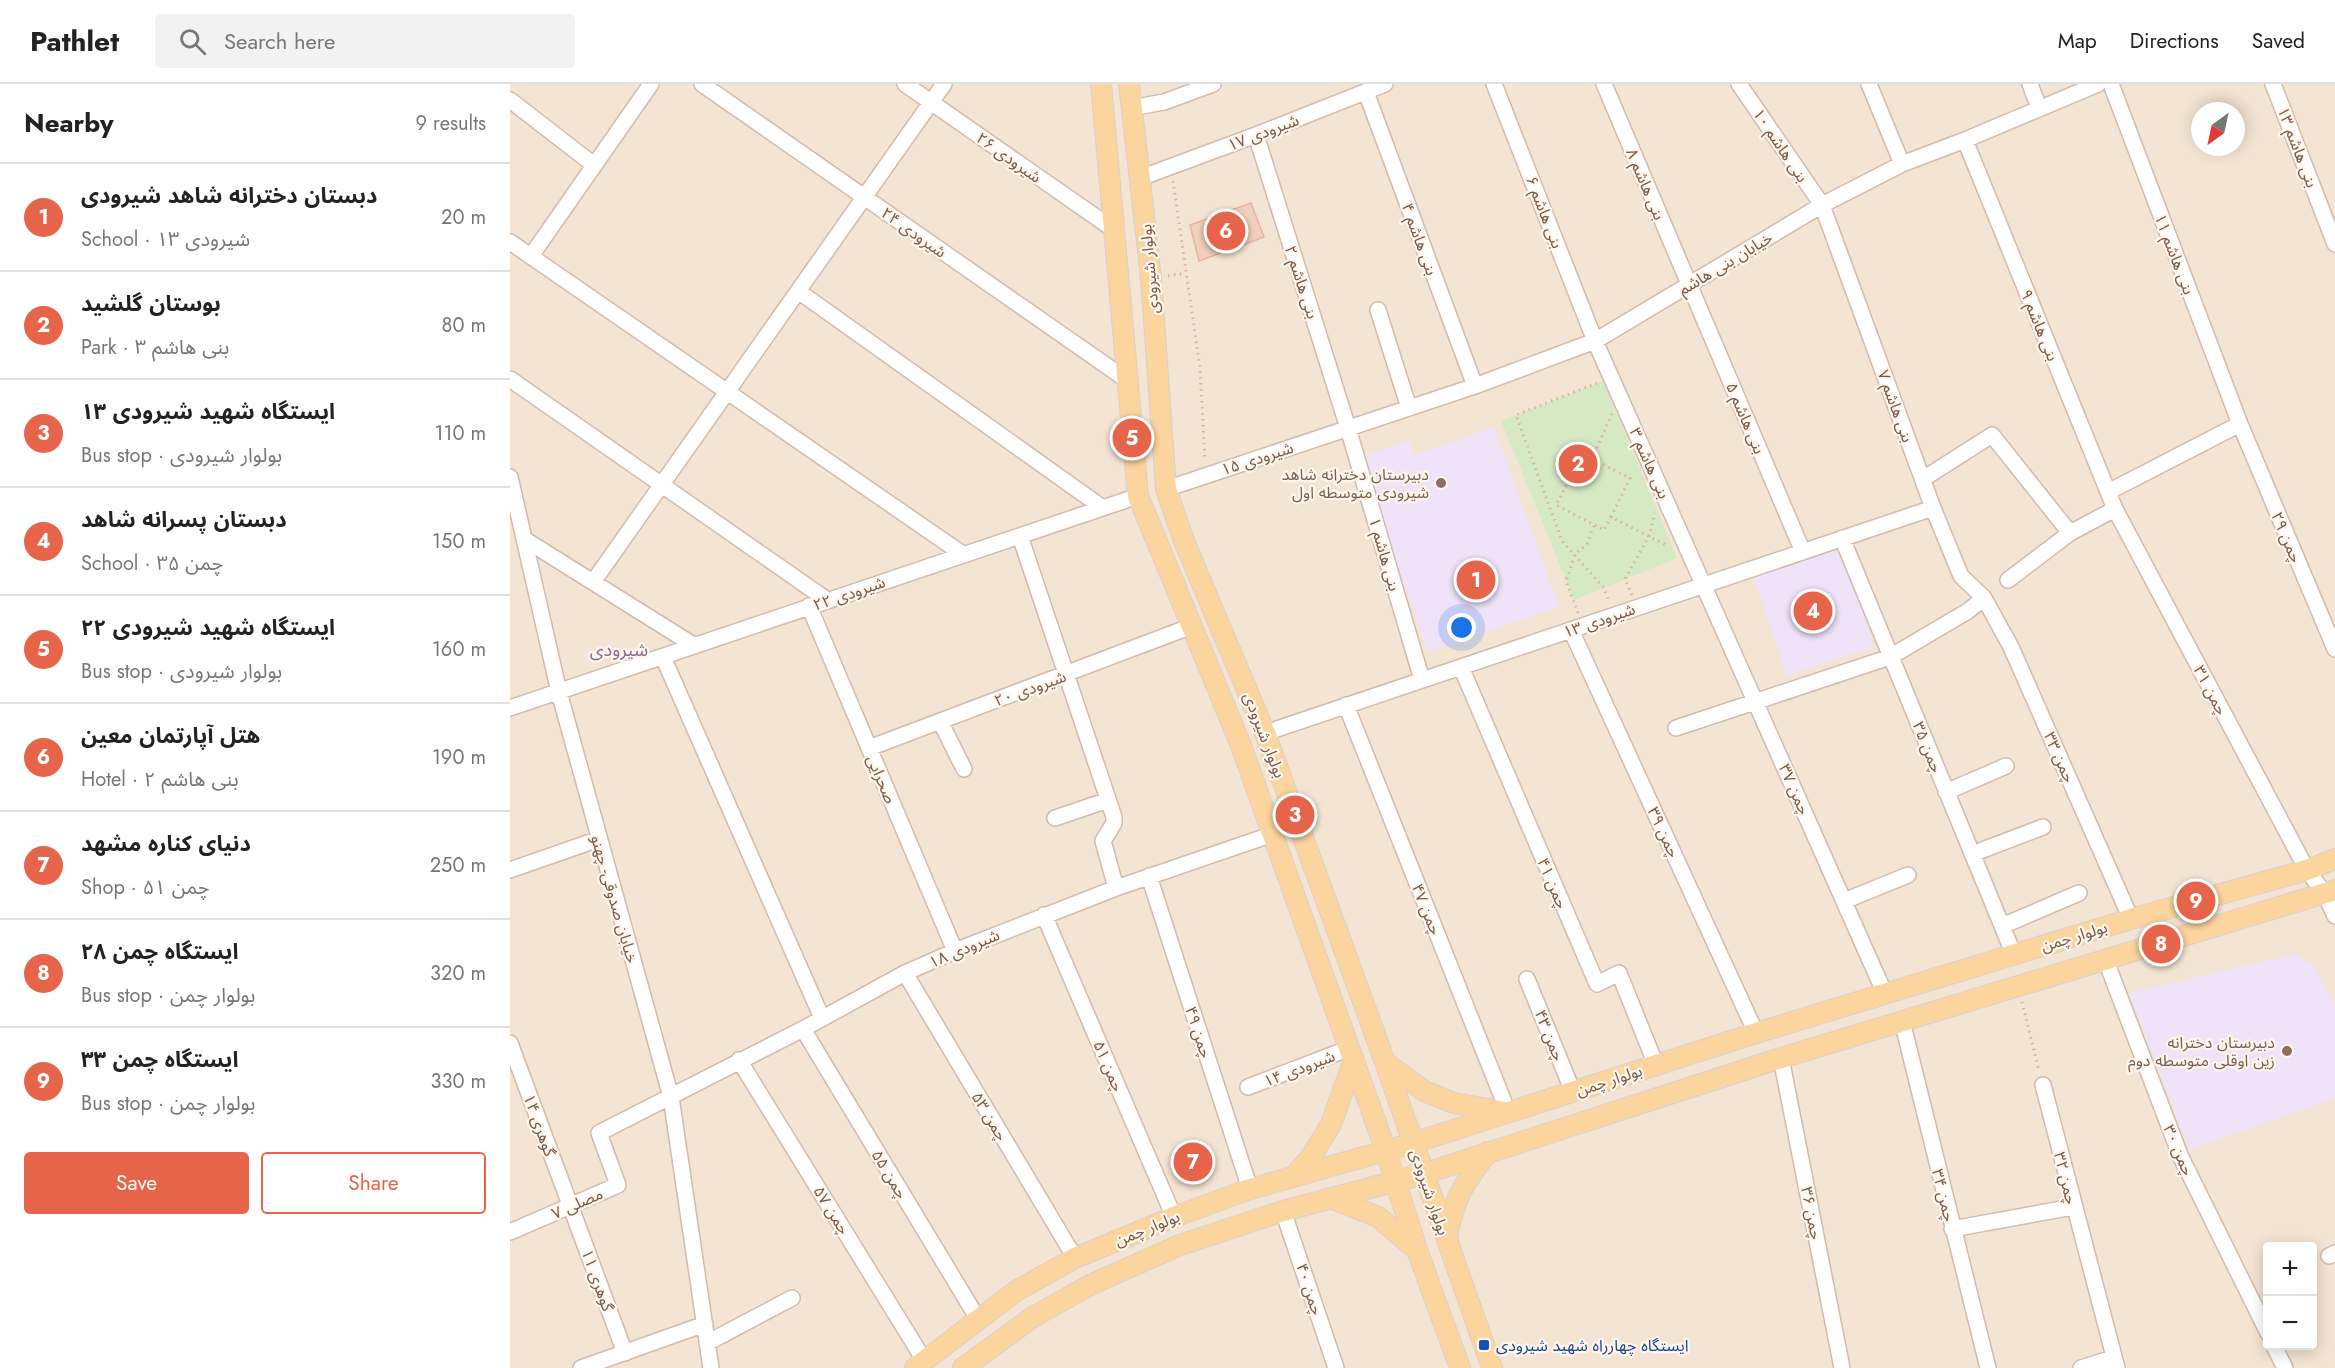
<!DOCTYPE html>
<meta charset="utf-8">
<style>
:root{--surface:#fff;--page:#f2f2f2;--text:#222;--muted:#767676;--line:#e0e0e0;--accent:#e6654a}
body{margin:0;font-family:Jost,"Noto Sans Arabic",sans-serif;background:var(--page);color:var(--text)}
.controls{position:absolute;right:18px;bottom:18px;display:grid;overflow:hidden;border-radius:6px;box-shadow:0 3px 15px #0003}
.controls button{width:54px;height:54px;display:grid;place-items:center;padding:0;border:0;border-bottom:2px solid var(--line);background:var(--surface);color:var(--text);font:30px sans-serif}
.compass{position:absolute;left:1681px;top:18px;width:54px;height:54px;border-radius:50%;background:var(--surface);box-shadow:0 3px 15px #0003;rotate:213deg}
.you{position:absolute;left:952px;top:544px;width:21px;height:21px;margin:-15px;border:4px solid #fff;border-radius:50%;background:#1a73e8;box-shadow:0 0 0 9px #1a73e833}
.badge{display:grid;place-items:center;width:39px;height:39px;border-radius:50%;background:var(--accent);color:#fff;font-size:20px;font-weight:700}
.pin{position:absolute;translate:-50% -50%;border:3px solid #fff;box-shadow:0 2px 6px #0006}
.list{margin:0;padding:0;list-style:none}
h2{display:flex;justify-content:space-between;align-items:center;height:78px;margin:0;padding:0 24px;font-size:26px}
h2 small{font-size:20px;font-weight:400;color:var(--muted)}
.list li{display:grid;grid-template-columns:39px 1fr auto;gap:18px;align-items:center;box-sizing:border-box;height:108px;padding:0 24px;border-top:2px solid var(--line)}
.list b{display:block;font-size:22px;white-space:nowrap}
.list p{margin:0;font-size:20px;white-space:nowrap;color:var(--muted)}
.list em{font-size:20px;font-style:normal;color:var(--muted)}
.actions{display:flex;gap:12px;padding:18px 24px}
.actions a{flex:1;padding:14px 0;border:2px solid var(--accent);border-radius:6px;text-align:center;font-size:21px;color:var(--accent)}
.actions .main{background:var(--accent);color:#fff}
.icon{flex:none;width:33px;height:33px;fill:none;stroke:currentColor;stroke-width:2;stroke-linecap:round;stroke-linejoin:round}
.map{position:relative;flex:none;width:1825px;height:1284px;overflow:hidden}
header{display:flex;align-items:center;gap:36px;box-sizing:border-box;height:84px;padding:0 30px;background:var(--surface);border-bottom:2px solid var(--line)}
header strong{font-size:28px}
nav{display:flex;gap:33px;margin-inline-start:auto;font-size:21px}
.search{width:420px;height:54px;background:var(--page);display:flex;align-items:center;gap:15px;box-sizing:border-box;padding:0 21px;border-radius:6px;color:var(--muted);font-size:22px}
main{display:flex}
aside{flex:1;background:var(--surface)}
.map>svg:first-child{display:block}
.residential{fill:#f4e4d4;fill-rule:evenodd}
.education{fill:#efe2f9}
.green{fill:#d5eac3}
.building{fill:#f2cfbd;stroke:#e5b59d;stroke-width:1.5}
.lines{fill:none;stroke-linecap:round;stroke-linejoin:round}
.minor-casing{stroke:#d0bbae;stroke-width:18}
.major-casing{stroke:#d9d0cc;stroke-width:22}
.path{stroke:#d7b2a0;stroke-width:3;stroke-dasharray:1.5 4.5;stroke-linecap:butt}
.minor{stroke:#fff;stroke-width:15}
.major{stroke:#fbd49e;stroke-width:20}
.education-dot{fill:#8d6e63;stroke:#fff6ec;stroke-width:2}
.transit-dot{fill:#1a4fb4;stroke:#fff6ec;stroke-width:2}
.labels{text-anchor:middle;stroke-width:4.5;stroke-linejoin:round;paint-order:stroke}
.street-label{font-size:16px;fill:#76574a;stroke:#fff6ec}
.education-label{font-size:16px;fill:#785e54;stroke:#fff6ec;text-anchor:end}
.transit-label{font-size:16px;fill:#164399;stroke:#fff6ec;text-anchor:start}
.neighbourhood-label{font-size:18px;fill:#856699;stroke:#fff6ec}
</style>
<header>
<strong>Pathlet</strong>
<div class="search"><svg class="icon" aria-label="search" viewBox="0 0 24 24"><circle cx="10" cy="10" r="6"/><path d="M15 15l6 6"/></svg>Search here</div>
<nav><a>Map</a><a>Directions</a><a>Saved</a></nav>
</header>
<main>
<aside>
<h2>Nearby<small>9 results</small></h2>
<ul class="list">
<li><span class="badge">1</span><div><b>دبستان دخترانه شاهد شیرودی</b><p>School · شیرودی ۱۳</p></div><em>20 m</em></li>
<li><span class="badge">2</span><div><b>بوستان گلشید</b><p>Park · بنی هاشم ۳</p></div><em>80 m</em></li>
<li><span class="badge">3</span><div><b>ایستگاه شهید شیرودی ۱۳</b><p>Bus stop · بولوار شیرودی</p></div><em>110 m</em></li>
<li><span class="badge">4</span><div><b>دبستان پسرانه شاهد</b><p>School · چمن ۳۵</p></div><em>150 m</em></li>
<li><span class="badge">5</span><div><b>ایستگاه شهید شیرودی ۲۲</b><p>Bus stop · بولوار شیرودی</p></div><em>160 m</em></li>
<li><span class="badge">6</span><div><b>هتل آپارتمان معین</b><p>Hotel · بنی هاشم ۲</p></div><em>190 m</em></li>
<li><span class="badge">7</span><div><b>دنیای کناره مشهد</b><p>Shop · چمن ۵۱</p></div><em>250 m</em></li>
<li><span class="badge">8</span><div><b>ایستگاه چمن ۲۸</b><p>Bus stop · بولوار چمن</p></div><em>320 m</em></li>
<li><span class="badge">9</span><div><b>ایستگاه چمن ۳۳</b><p>Bus stop · بولوار چمن</p></div><em>330 m</em></li>
</ul>
<div class="actions"><a class="main">Save</a><a>Share</a></div>
</aside>
<div class="map">
<svg width="1825" height="1284" viewBox="0 0 1825 1284">
<rect width="100%" height="100%" fill="#fcf2e5"/>
<path class="residential" d="M 0,0 L 1825,0 L 1825,1284 L 0,1284 ZM 1690,27 L 1726,27 L 1726,63 L 1690,63 ZM 1758,1162 L 1802,1162 L 1802,1262 L 1758,1262 Z"/>
<path class="education" d="M 984,343 L 1049,523 L 918,568 L 849,374 L 899,356 L 905,371 Z
M 1330,463 L 1364,563 L 1277,592 L 1243,491 Z
M 1786,870 L 1805,883 L 1825,921 L 1825,1014 L 1680,1066 L 1619,909 Z"/>
<path class="green" d="M 1093,297 L 1167,474 L 1064,516 L 991,337 Z"/>
<path class="building" d="M 741,119 L 754,153 L 689,177 L 680,141 Z"/>
<g class="lines">
<defs>
<path id="minor" d="M 192,0 L 617,296
M 395,0 L 603,145
M 984,0 L 1085,257 L 1375,910
M 1094,0 L 1293,468
M 1229,0 L 1312,121 L 1423,424 L 1451,492 L 1474,514 L 1501,563 L 1621,835
M 1359,0 L 1392,80
M 1520,0 L 1529,24
M 1601,0 L 1730,340 L 1825,565
M 1763,0 L 1825,160
M 856,8 L 965,302
M 0,16 L 84,81
M 621,24 L 654,18 L 703,0
M 746,51 L 838,344 L 912,596
M 1455,56 L 1605,425 L 1797,786 L 1815,810 L 1825,832
M 630,94 L 746,51 L 875,0
M 0,158 L 454,471
M 21,172 L 141,0
M 288,207 L 593,424
M 868,226 L 899,324
M 0,295 L 317,516
M 0,393 L 49,608 L 161,1013 L 201,1284
M 1413,395 L 1482,351 L 1560,449
M 656,405 L 965,302 L 1085,257 L 1312,121 L 1392,80 L 1455,56 L 1588,0
M 1598,408 L 1730,340
M 510,452 L 604,733 L 604,739 L 593,757 L 606,804
M 1332,454 L 1504,871
M 14,455 L 185,562
M 1498,496 L 1560,449 L 1605,425
M 83,498 L 434,0
M 299,522 L 445,867
M 1061,546 L 1246,949
M 153,573 L 312,934
M 951,583 L 1087,900 L 1109,889 L 1146,981
M 836,621 L 998,1028
M 0,624 L 628,412
M 430,637 L 454,685
M 1166,644 L 1380,573 L 1458,527 L 1474,514
M 755,649 L 1423,424
M 359,664 L 682,542
M 1436,708 L 1496,682
M 545,734 L 598,716
M 1462,770 L 1533,743
M 0,786 L 89,755
M 639,792 L 740,1105
M 1334,817 L 1398,791
M 534,831 L 664,1133
M 1492,842 L 1569,809
M 1596,877 L 1670,1071 L 1758,1249
M 395,889 L 565,1174
M 1017,895 L 1063,1008
M 1392,937 L 1478,1284
M 293,945 L 468,1235
M 0,959 L 115,1269
M 1271,974 L 1332,1284
M 229,976 L 414,1276
M 1533,1001 L 1607,1284
M 738,1003 L 840,964
M 773,1127 L 826,1284
M 1442,1145 L 1563,1123
M 0,1148 L 108,1101 L 89,1049 L 293,945 L 395,889 L 445,867 L 606,804 L 763,750
M 1819,1172 L 1825,1169
M 197,1259 L 282,1214
M 1764,1262 L 1775,1284
M 71,1284 L 195,1240
M 1571,1284 L 1603,1274"/>
<path id="major" d="M 591,0 L 628,412 L 730,659 L 876,1067 L 907,1166 L 950,1284
M 619,0 L 641,194 L 656,405 L 674,457 L 755,649 L 875,978 L 982,1284
M 875,978 L 914,1007 L 944,1019 L 995,1028
M 784,1092 L 801,1073 L 821,1040 L 844,976
M 821,1114 L 868,1133 L 907,1166
M 937,1153 C 944,1114 954,1099 978,1068
M 405,1284 L 506,1207 L 565,1174 L 664,1133 L 740,1105 L 903,1059 L 1246,949 L 1621,835 L 1797,786 L 1825,775
M 453,1284 L 523,1233 L 580,1201 L 670,1161 L 773,1127 L 913,1090 L 1271,974 L 1825,806"/>
</defs>
<use href="#minor" class="minor-casing"/>
<use href="#major" class="major-casing"/>
<path class="path" d="M 663,97 L 690,284 L 695,377
M 658,192 L 675,189
M 1087,299 L 1006,331 L 1052,457 L 1094,504 L 1099,518
M 1082,375 L 1102,330
M 1101,433 L 1120,394 L 1072,370 L 1046,421 L 1094,446 L 1101,433 L 1158,462
M 1122,511 L 1115,495 L 1139,452 L 1145,429
M 1068,529 L 1056,497 L 1065,470 L 1077,460 L 1084,441
M 1512,918 L 1529,987"/>
<use href="#minor" class="minor"/>
<use href="#major" class="major"/>
</g>
<g class="education-dot">
<circle cx="931" cy="399" r="6"/>
<circle cx="1777" cy="967" r="6"/>
</g>
<rect class="transit-dot" x="968" y="1255" width="12" height="12" rx="3"/>
<g class="labels">
<g class="street-label">
<text transform="translate(753 48) rotate(-21)" y="6">شیرودی ۱۷</text>
<text transform="translate(1271 61) rotate(56)" y="6">بنی هاشم ۱۰</text>
<text transform="translate(1788 63) rotate(69)" y="6">بنی هاشم ۱۳</text>
<text transform="translate(499 73) rotate(35)" y="6">شیرودی ۲۶</text>
<text transform="translate(1136 100) rotate(67)" y="6">بنی هاشم ۸</text>
<text transform="translate(1035 128) rotate(69)" y="6">بنی هاشم ۶</text>
<text transform="translate(404 148) rotate(35)" y="6">شیرودی ۲۴</text>
<text transform="translate(910 155) rotate(70)" y="6">بنی هاشم ۴</text>
<text transform="translate(1665 170) rotate(69)" y="6">بنی هاشم ۱۱</text>
<text transform="translate(1215 179) rotate(-31)" y="6">خیابان بنی هاشم</text>
<text transform="translate(639 185) rotate(-95)" y="6">بولوار شیرودی</text>
<text transform="translate(792 198) rotate(72)" y="6">بنی هاشم ۲</text>
<text transform="translate(1530 241) rotate(68)" y="6">بنی هاشم ۹</text>
<text transform="translate(1386 322) rotate(70)" y="6">بنی هاشم ۷</text>
<text transform="translate(1236 334) rotate(67)" y="6">بنی هاشم ۵</text>
<text transform="translate(747 374) rotate(-18)" y="6">شیرودی ۱۵</text>
<text transform="translate(1140 379) rotate(66)" y="6">بنی هاشم ۳</text>
<text transform="translate(1777 453) rotate(67)" y="6">چمن ۲۹</text>
<text transform="translate(875 470) rotate(74)" y="6">بنی هاشم ۱</text>
<text transform="translate(339 509) rotate(-19)" y="6">شیرودی ۲۲</text>
<text transform="translate(1089 536) rotate(-19)" y="6">شیرودی ۱۳</text>
<text transform="translate(520 604) rotate(-20)" y="6">شیرودی ۲۰</text>
<text transform="translate(1701 606) rotate(62)" y="6">چمن ۳۱</text>
<text transform="translate(755 651) rotate(69)" y="6">بولوار شیرودی</text>
<text transform="translate(1418 663) rotate(68)" y="6">چمن ۳۵</text>
<text transform="translate(1550 673) rotate(66)" y="6">چمن ۳۳</text>
<text transform="translate(372 695) rotate(67)" y="6">صحرایی</text>
<text transform="translate(1285 705) rotate(66)" y="6">چمن ۳۷</text>
<text transform="translate(1154 748) rotate(65)" y="6">چمن ۳۹</text>
<text transform="translate(1043 799) rotate(67)" y="6">چمن ۴۱</text>
<text transform="translate(105 815) rotate(74)" y="6">خیابان صدوقی- چهنو</text>
<text transform="translate(917 825) rotate(68)" y="6">چمن ۴۷</text>
<text transform="translate(1564 852) rotate(-17)" y="6">بولوار چمن</text>
<text transform="translate(454 864) rotate(-23)" y="6">شیرودی ۱۸</text>
<text transform="translate(689 948) rotate(72)" y="6">چمن ۴۹</text>
<text transform="translate(1040 951) rotate(68)" y="6">چمن ۴۳</text>
<text transform="translate(599 982) rotate(67)" y="6">چمن ۵۱</text>
<text transform="translate(789 984) rotate(-21)" y="6">شیرودی ۱۴</text>
<text transform="translate(1099 996) rotate(-18)" y="6">بولوار چمن</text>
<text transform="translate(480 1032) rotate(59)" y="6">چمن ۵۳</text>
<text transform="translate(30 1041) rotate(70)" y="6">گوهری ۱۴</text>
<text transform="translate(1669 1066) rotate(67)" y="6">چمن ۳۰</text>
<text transform="translate(380 1090) rotate(59)" y="6">چمن ۵۵</text>
<text transform="translate(1556 1094) rotate(76)" y="6">چمن ۳۲</text>
<text transform="translate(920 1108) rotate(71)" y="6">بولوار شیرودی</text>
<text transform="translate(1434 1111) rotate(76)" y="6">چمن ۳۴</text>
<text transform="translate(67 1119) rotate(-24)" y="6">مصلی ۷</text>
<text transform="translate(322 1126) rotate(58)" y="6">چمن ۵۷</text>
<text transform="translate(1302 1129) rotate(79)" y="6">چمن ۳۶</text>
<text transform="translate(637 1144) rotate(-22)" y="6">بولوار چمن</text>
<text transform="translate(88 1196) rotate(70)" y="6">گوهری ۱۱</text>
<text transform="translate(800 1205) rotate(72)" y="6">چمن ۴۰</text>
</g>
<g class="education-label">
<text x="919" y="396">دبیرستان دخترانه شاهد<tspan x="919" dy="18">شیرودی متوسطه اول</tspan></text>
<text x="1765" y="964">دبیرستان دخترانه<tspan x="1765" dy="18">زین اوقلی متوسطه دوم</tspan></text>
</g>
<g class="transit-label">
<text x="986" y="1267">ایستگاه چهارراه شهید شیرودی</text>
</g>
<g class="neighbourhood-label">
<text x="109" y="572">شیرودی</text>
</g>
</g>
</svg>
<div class="controls">
<button>+</button>
<button>−</button>
</div>
<svg class="compass" viewBox="-18 -18 36 36"><path d="M0-13l5 13h-10z" fill="#e53935"/><path d="M0 13l5-13h-10z" fill="#767676"/></svg>
<div class="you"></div>
<div class="pin badge" style="left:966px;top:496px">1</div>
<div class="pin badge" style="left:1068px;top:380px">2</div>
<div class="pin badge" style="left:785px;top:731px">3</div>
<div class="pin badge" style="left:1303px;top:527px">4</div>
<div class="pin badge" style="left:622px;top:354px">5</div>
<div class="pin badge" style="left:716px;top:147px">6</div>
<div class="pin badge" style="left:683px;top:1078px">7</div>
<div class="pin badge" style="left:1651px;top:860px">8</div>
<div class="pin badge" style="left:1686px;top:817px">9</div>
</div>
</main>
